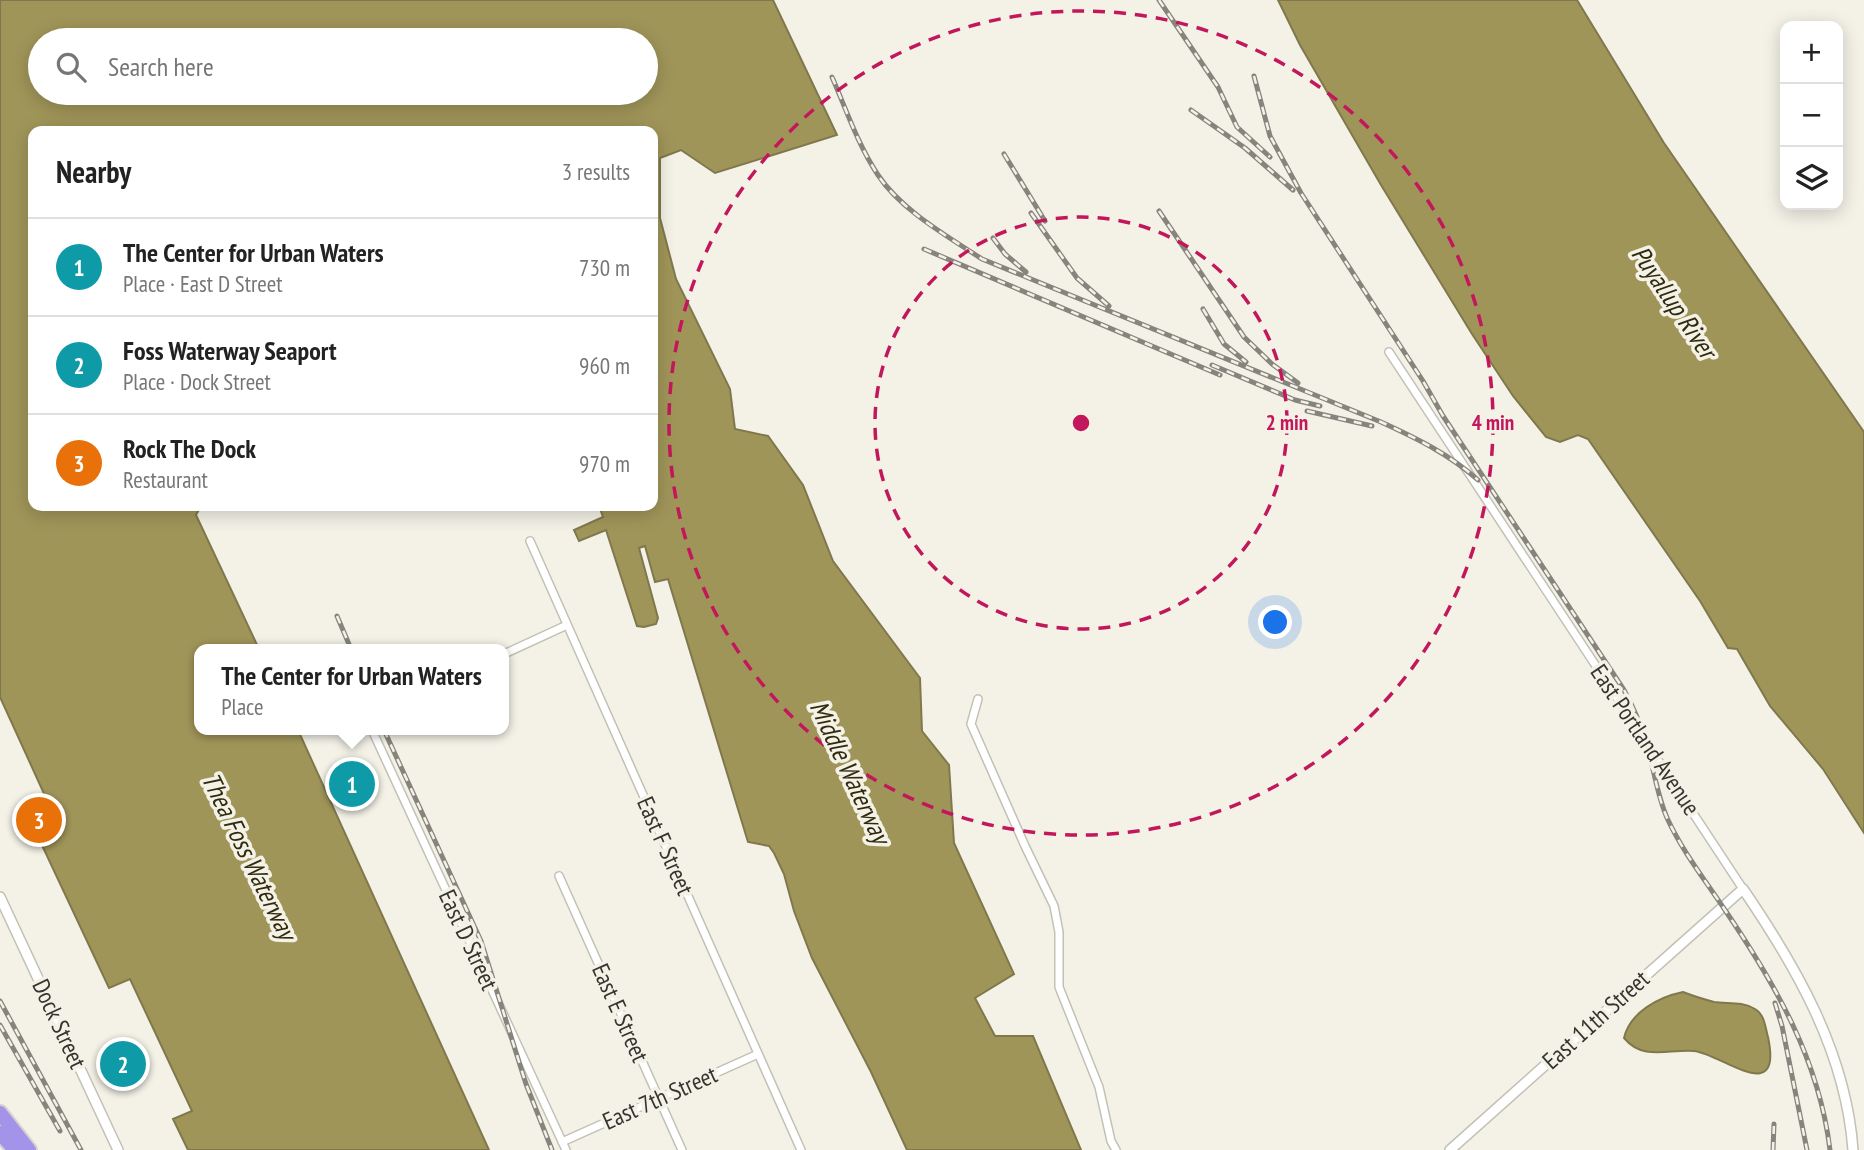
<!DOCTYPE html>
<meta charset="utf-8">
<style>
:root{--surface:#fff;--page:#f6f6f6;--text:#222;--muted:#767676;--line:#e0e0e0;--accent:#5e38b0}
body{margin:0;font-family:"PT Sans Narrow",sans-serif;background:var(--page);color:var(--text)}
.controls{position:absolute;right:21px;top:21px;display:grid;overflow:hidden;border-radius:14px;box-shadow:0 4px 18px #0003}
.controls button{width:63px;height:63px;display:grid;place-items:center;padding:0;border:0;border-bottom:2px solid var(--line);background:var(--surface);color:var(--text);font:35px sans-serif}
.you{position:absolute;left:1276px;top:623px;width:24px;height:24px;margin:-18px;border:5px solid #fff;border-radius:50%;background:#1a73e8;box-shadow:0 0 0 10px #1a73e833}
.badge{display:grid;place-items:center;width:46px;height:46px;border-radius:50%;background:var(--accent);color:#fff;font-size:23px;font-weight:700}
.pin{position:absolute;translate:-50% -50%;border:4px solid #fff;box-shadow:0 2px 7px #0006}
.popup{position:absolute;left:194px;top:644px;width:315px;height:91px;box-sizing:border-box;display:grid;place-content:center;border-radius:14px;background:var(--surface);filter:drop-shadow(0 2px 5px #0005);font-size:23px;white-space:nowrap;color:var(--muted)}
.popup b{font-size:26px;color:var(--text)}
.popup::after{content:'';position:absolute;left:50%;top:100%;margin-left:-14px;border:14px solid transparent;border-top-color:var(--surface)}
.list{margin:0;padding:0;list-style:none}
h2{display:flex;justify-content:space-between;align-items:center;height:91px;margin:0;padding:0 28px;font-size:30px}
h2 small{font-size:23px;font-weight:400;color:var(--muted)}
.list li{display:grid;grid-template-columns:46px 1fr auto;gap:21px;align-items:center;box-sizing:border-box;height:98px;padding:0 28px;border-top:2px solid var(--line)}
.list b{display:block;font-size:26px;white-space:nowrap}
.list p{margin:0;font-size:23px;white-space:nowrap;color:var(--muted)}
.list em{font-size:23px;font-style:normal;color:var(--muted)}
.icon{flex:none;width:38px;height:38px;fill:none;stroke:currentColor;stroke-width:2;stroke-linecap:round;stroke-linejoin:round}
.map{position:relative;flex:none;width:1864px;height:1150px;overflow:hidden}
.search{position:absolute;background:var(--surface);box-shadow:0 4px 18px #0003;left:28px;top:28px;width:630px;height:77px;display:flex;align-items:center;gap:18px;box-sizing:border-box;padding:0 24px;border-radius:38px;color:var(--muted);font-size:26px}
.panel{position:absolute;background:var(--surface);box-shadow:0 4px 18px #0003;left:28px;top:126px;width:630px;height:385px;border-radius:14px}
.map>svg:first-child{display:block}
.water{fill:#a09559;stroke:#80784d;stroke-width:2;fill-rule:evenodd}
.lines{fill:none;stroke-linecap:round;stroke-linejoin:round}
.minor-casing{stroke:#c2c1b6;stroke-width:10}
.tertiary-casing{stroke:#c2c1b6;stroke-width:12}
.motorway-casing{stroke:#d3d2d1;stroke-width:18}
.minor{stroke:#fff;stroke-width:7}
.tertiary{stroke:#fff;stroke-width:9}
.motorway{stroke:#a494e9;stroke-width:14}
.rail-casing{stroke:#86847d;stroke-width:5}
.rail{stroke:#f4f2e7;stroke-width:2.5;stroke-dasharray:8;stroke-linecap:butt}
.ring{fill:none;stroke:#c2185b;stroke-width:3.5;stroke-dasharray:12 9}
.labels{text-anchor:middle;stroke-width:7;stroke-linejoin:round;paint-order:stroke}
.street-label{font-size:24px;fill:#353430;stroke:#f4f2e7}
.water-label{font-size:26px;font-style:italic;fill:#302b0f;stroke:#f4f2e7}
.centre{fill:#c2185b;stroke:#f4f2e7;stroke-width:3.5}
.ring-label{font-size:21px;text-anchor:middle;font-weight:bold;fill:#c2185b;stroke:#f4f2e7;stroke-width:7;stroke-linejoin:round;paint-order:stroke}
</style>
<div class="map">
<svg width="1864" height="1150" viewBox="0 0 1864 1150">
<rect width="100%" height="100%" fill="#f4f2e7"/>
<path class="water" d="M 0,0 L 773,0 L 837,135 L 715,173 L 681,150 L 660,158 L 660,218 L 676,279 L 730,389 L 735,429 L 768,436 L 803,485 L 833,561 L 920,678 L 922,731 L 949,765 L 954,843 L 1014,974 L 975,998 L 995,1036 L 1033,1036 L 1081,1150 L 907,1150 L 871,1072 L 812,958 L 794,911 L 784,874 L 774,853 L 769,846 L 748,842 L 668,579 L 655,582 L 645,546 L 639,548 L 658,618 L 656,624 L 644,627 L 637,626 L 606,530 L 579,541 L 574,530 L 603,517 L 599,506 L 653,506 L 653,131 L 33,131 L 33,506 L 201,506 L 196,515 L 259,649 L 200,649 L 200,730 L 298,730 L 489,1150 L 188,1150 L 173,1119 L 192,1111 L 130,979 L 109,988 L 40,841 L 61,831 L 0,697 ZM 646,40 L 646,93 L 40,93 L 40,40 Z
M 1278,0 L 1577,0 L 1664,143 L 1864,432 L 1864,833 L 1823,769 L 1770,706 L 1737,649 L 1728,648 L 1700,601 L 1588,439 L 1578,435 L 1560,442 L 1546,437 L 1513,396 L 1472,334 L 1381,185 L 1300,45 Z
M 1683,992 C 1693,996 1703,999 1714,1002 C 1728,1004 1742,1001 1755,1009 C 1765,1015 1765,1027 1768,1037 C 1783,1108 1722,1054 1694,1051 C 1668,1049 1643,1061 1624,1038 C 1630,1012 1659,997 1683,992 Z"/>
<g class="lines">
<defs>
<path id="minor" d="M 1389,352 L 1743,889
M 530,541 L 801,1150
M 504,654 L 567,625
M 978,699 L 971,724 L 1025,846 L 1054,906 L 1059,932 L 1059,987 L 1099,1087 L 1111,1141 L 1116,1150
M 372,730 L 566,1150
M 559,876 L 682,1150
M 562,1142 L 758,1054"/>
<path id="tertiary" d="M 0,897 L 118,1150
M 1450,1150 L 1743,889 C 1797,968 1846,1053 1853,1150"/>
<path id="motorway" d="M 0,1113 L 29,1150
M 0,1133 L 15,1150"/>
</defs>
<use href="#minor" class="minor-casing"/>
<use href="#tertiary" class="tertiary-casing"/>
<use href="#motorway" class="motorway-casing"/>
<use href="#minor" class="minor"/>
<use href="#tertiary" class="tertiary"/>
<use href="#motorway" class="motorway"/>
<defs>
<path id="rail" d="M 1159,0 L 1218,87 L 1237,127 L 1270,157
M 1254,76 L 1270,136 L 1301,193 L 1423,381 L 1443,416 L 1624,690 C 1632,705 1640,722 1645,739 C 1654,766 1656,794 1668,820 C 1683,852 1705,880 1725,910 C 1775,984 1819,1059 1830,1150
M 832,77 C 846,109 858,145 878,175 C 901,210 947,236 982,259 L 1381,422 C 1416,438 1449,454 1478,480
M 1191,110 L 1245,148 L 1293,190
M 1004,154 L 1045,221
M 1159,211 L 1244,337 L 1272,364 L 1298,383
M 1031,213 L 1077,278 L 1109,306
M 993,238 L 1005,254 L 1026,272
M 924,249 L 1220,375
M 1203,309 L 1224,344 L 1246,362
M 1212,365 L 1295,400 L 1320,406
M 1307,411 L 1372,426
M 337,616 L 351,649
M 384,730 L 481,941 L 526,1084 L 552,1150
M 0,1001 L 81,1150
M 1775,1003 L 1782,1026 L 1807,1150
M 0,1025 L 60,1131
M 1773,1150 L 1774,1124"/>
</defs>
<use href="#rail" class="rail-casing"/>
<use href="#rail" class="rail"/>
</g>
<g class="ring">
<circle cx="1081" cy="423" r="206"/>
<circle cx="1081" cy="423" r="412"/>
</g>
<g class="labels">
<g class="street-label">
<text transform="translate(1645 740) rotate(56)" y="8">East Portland Avenue</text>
<text transform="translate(665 846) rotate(66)" y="8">East F Street</text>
<text transform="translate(468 940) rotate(65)" y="8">East D Street</text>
<text transform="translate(620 1013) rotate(66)" y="8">East E Street</text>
<text transform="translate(1596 1020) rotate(-42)" y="8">East 11th Street</text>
<text transform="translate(59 1024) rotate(65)" y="8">Dock Street</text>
<text transform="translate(660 1098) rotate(-24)" y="8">East 7th Street</text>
</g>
<g class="water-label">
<text transform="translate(1674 302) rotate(56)" y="9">Puyallup River</text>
<text transform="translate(850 772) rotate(65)" y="9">Middle Waterway</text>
<text transform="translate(249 856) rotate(64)" y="9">Thea Foss Waterway</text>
</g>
</g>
<circle cx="1081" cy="423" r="10" class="centre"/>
<g class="ring-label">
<text x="1287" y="430">2 min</text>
<text x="1493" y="430">4 min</text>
</g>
</svg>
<div class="controls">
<button>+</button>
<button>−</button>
<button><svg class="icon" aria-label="layers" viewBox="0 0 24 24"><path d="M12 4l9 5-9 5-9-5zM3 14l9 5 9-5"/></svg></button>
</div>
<div class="you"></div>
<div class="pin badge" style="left:352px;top:784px;background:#0f9aa8">1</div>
<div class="popup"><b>The Center for Urban Waters</b>Place</div>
<div class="pin badge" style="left:123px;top:1064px;background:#0f9aa8">2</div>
<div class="pin badge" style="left:39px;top:820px;background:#e8710a">3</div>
<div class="search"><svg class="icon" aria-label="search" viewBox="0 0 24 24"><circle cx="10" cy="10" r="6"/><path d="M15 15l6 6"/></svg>Search here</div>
<section class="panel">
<h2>Nearby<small>3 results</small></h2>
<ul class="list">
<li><span class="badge" style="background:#0f9aa8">1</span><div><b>The Center for Urban Waters</b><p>Place · East D Street</p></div><em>730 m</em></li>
<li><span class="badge" style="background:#0f9aa8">2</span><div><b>Foss Waterway Seaport</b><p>Place · Dock Street</p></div><em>960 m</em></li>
<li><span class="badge" style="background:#e8710a">3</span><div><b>Rock The Dock</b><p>Restaurant</p></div><em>970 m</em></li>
</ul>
</section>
</div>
